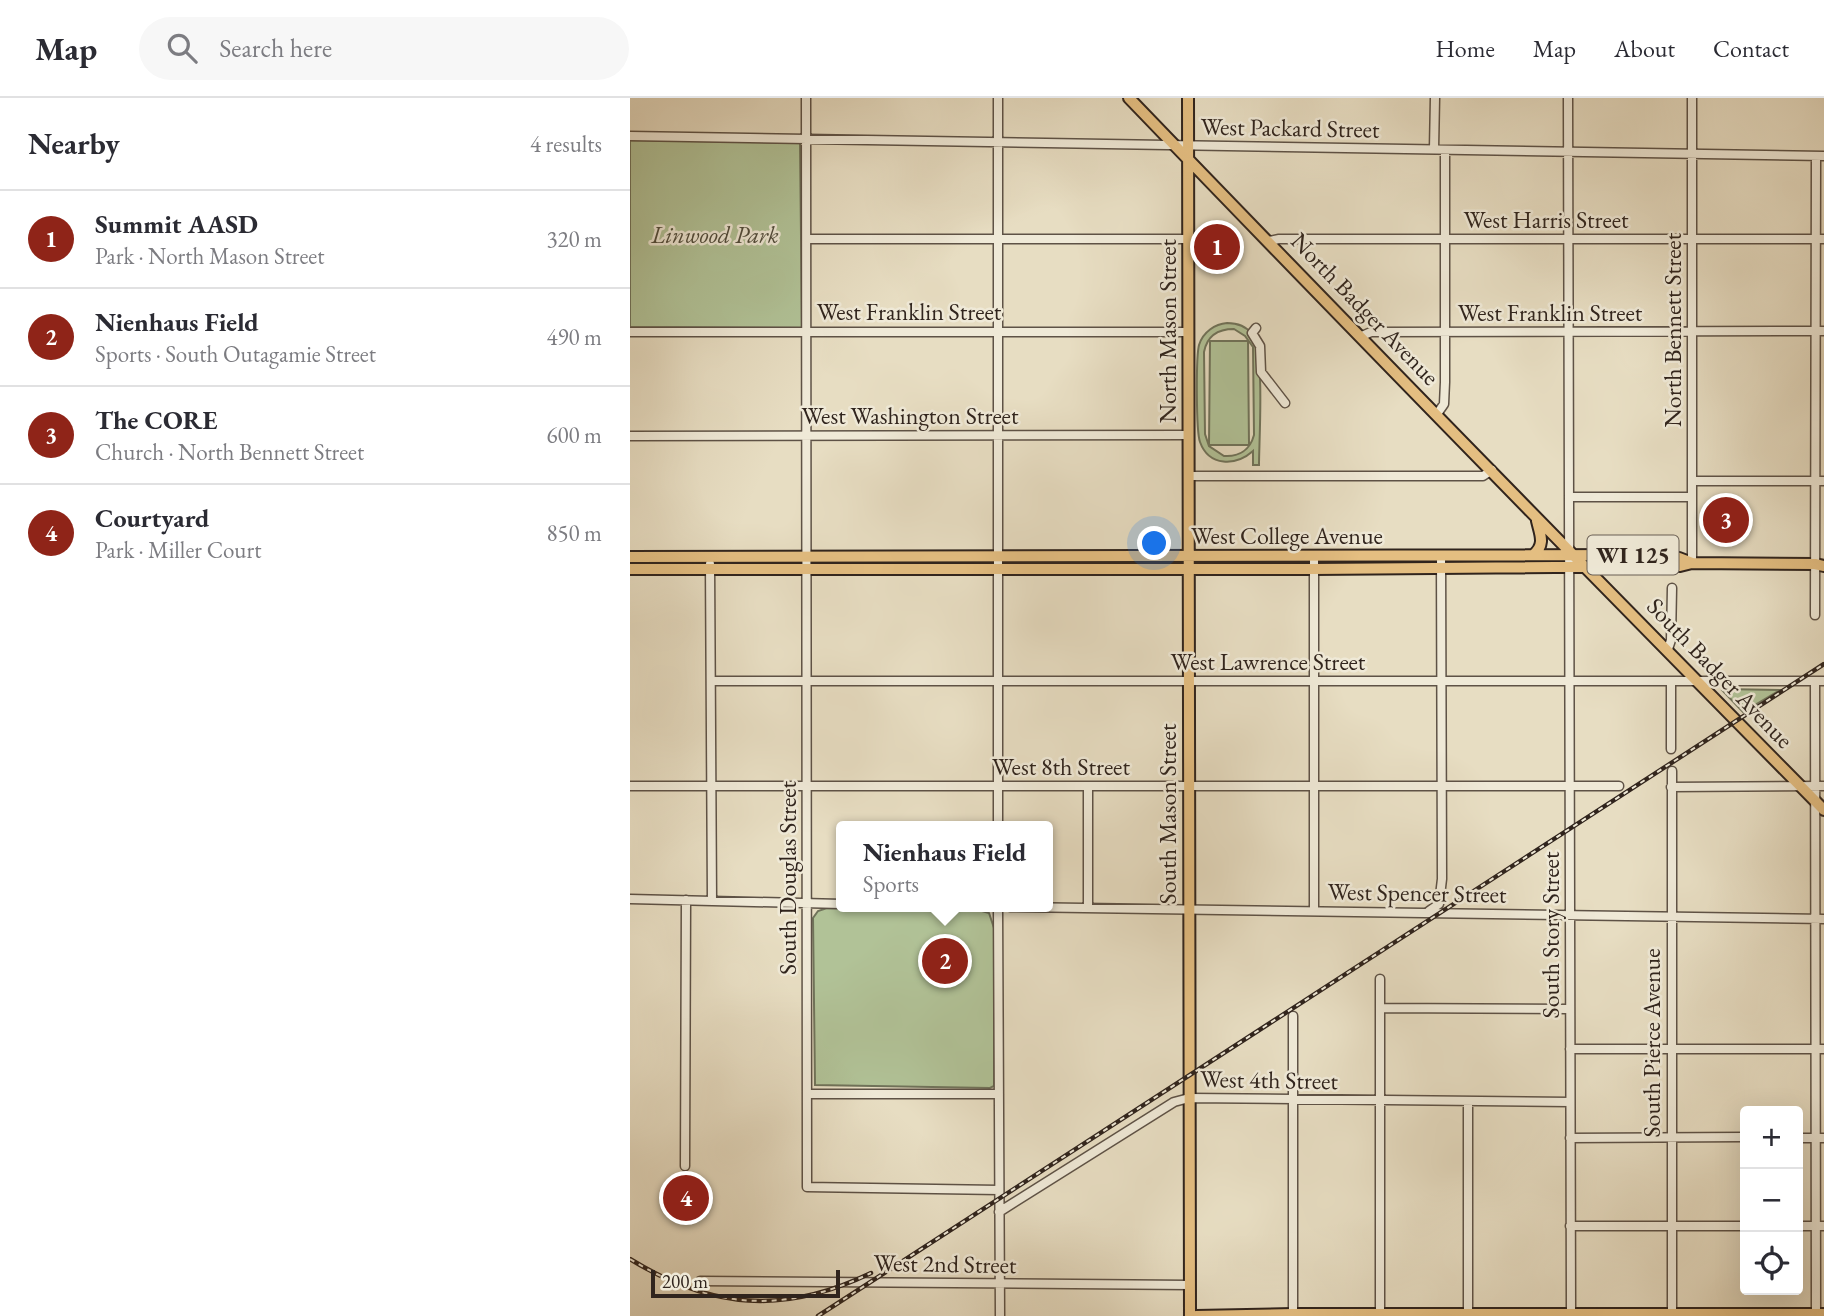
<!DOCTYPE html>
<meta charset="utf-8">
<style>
:root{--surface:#fff;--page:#f7f7f7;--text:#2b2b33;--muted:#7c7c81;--line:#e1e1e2;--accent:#8f2418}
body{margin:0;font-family:"EB Garamond",serif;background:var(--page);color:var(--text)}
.controls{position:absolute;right:21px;bottom:21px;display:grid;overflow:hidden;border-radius:7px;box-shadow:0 7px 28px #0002}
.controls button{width:63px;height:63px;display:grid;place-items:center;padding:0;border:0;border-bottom:2px solid var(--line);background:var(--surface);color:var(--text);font:35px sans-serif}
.scale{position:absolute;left:21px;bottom:18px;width:189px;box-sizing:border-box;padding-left:7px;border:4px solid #30241d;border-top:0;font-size:19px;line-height:24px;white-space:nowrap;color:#30241d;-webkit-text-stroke:5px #efe9d7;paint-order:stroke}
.you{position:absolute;left:525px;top:446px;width:24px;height:24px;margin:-18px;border:5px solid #fff;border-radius:50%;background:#1a73e8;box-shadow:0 0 0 10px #1a73e833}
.badge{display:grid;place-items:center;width:46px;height:46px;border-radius:50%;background:var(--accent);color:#fff;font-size:23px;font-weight:700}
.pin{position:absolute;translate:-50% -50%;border:4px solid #fff;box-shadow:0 2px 7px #0006}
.popup{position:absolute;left:206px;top:723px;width:217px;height:91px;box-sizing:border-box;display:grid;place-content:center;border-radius:7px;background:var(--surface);filter:drop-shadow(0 2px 5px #0005);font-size:23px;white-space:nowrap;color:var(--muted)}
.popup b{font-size:26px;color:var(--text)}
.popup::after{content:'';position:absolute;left:50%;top:100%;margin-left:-14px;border:14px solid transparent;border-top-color:var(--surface)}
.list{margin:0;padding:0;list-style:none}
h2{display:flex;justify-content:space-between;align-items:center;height:91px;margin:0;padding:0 28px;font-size:30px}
h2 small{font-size:23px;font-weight:400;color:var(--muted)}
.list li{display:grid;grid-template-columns:46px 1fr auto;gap:21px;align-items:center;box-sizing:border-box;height:98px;padding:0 28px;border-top:2px solid var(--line)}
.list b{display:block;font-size:26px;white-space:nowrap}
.list p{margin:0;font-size:23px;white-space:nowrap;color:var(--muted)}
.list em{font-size:23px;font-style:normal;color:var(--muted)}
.icon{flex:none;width:38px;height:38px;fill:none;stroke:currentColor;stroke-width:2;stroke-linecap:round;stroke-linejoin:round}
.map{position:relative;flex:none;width:1194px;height:1218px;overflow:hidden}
header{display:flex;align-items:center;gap:42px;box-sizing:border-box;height:98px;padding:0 35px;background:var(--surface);border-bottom:2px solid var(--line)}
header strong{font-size:33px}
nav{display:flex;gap:38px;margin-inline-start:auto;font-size:24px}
.search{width:490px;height:63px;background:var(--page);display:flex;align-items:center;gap:18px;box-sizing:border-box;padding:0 24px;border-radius:38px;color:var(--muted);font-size:26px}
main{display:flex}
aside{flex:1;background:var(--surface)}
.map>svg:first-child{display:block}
.green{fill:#b1c297;stroke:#70735a;stroke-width:2;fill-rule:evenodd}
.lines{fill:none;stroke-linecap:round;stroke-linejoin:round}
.minor-casing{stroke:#5e5246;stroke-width:11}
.major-casing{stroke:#30241d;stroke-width:14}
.minor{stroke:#efe9d7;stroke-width:8}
.major{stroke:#e4be81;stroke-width:10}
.rail-casing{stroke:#30241d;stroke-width:4.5}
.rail{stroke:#efe9d7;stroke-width:2;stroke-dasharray:5;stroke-linecap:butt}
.labels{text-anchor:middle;stroke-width:5;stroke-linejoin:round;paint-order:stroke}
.shield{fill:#efe9d7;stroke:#695f55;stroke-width:2}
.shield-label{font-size:23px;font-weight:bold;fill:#30241d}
.street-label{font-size:24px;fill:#30241d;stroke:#efe9d7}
.park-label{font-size:24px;font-style:italic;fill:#504c3c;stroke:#efe9d7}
</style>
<header>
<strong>Map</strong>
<div class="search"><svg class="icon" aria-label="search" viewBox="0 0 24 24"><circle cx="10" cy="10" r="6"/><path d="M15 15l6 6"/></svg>Search here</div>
<nav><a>Home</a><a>Map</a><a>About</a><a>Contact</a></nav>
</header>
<main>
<aside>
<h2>Nearby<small>4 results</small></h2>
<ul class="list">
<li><span class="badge">1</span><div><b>Summit AASD</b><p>Park · North Mason Street</p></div><em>320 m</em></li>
<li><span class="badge">2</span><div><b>Nienhaus Field</b><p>Sports · South Outagamie Street</p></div><em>490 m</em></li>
<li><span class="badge">3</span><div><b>The CORE</b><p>Church · North Bennett Street</p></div><em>600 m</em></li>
<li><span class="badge">4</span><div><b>Courtyard</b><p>Park · Miller Court</p></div><em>850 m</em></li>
</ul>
</aside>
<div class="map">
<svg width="1194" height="1218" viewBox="0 0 1194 1218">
<rect width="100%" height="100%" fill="#e7ddc2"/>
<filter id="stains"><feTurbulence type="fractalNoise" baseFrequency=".00286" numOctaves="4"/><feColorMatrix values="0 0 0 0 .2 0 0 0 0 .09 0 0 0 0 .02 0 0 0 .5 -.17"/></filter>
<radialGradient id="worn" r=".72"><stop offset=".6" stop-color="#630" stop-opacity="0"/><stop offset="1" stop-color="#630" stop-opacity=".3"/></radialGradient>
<path class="green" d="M 0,42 L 170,45 L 172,230 L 0,229 Z
M 597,225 C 606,225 616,228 622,236 C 635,254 629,341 629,367 L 623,367 L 623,353 C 606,368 579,369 570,344 C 566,333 566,259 569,247 C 573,234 585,226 597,225 ZM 604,231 L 615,238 L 623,249 L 624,337 C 620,352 609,359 594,358 L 579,348 L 575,336 L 574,254 C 577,238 588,231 604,231 Z
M 580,243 L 618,243 L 619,347 L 579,347 Z
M 1092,592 L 1093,591 L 1150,592 L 1113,614 Z
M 197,810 L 352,813 L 359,815 L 364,830 L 364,988 L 360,990 L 185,987 L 183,820 L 188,813 Z
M 47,1084 L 65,1084 L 65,1116 L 47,1116 Z"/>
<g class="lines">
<defs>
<path id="minor" d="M 176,0 L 177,1089 L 369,1092
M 938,0 L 941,1215
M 1062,0 L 1062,465
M 0,38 L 1194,58
M 804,51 L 805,0
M 177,141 L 558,141
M 639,143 L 649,141 L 1194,141
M 626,230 L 622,235 L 630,248 L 631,274 L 655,305
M 0,234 L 559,234
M 732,238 L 741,234 L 1194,233
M 807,316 L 814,306 L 815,284 L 815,52
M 0,338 L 559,337
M 559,378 L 853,378 L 862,372
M 1062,383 L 1194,383
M 939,399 L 1062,399
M 684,459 L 684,813
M 80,466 L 82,803
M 1185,517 L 1186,58
M 1038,551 L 1041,542 L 1042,490
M 81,583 L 1194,583
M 1041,583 L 1041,651
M 1185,583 L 1186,1218
M 0,688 L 989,688
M 458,688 L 458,810
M 1041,689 L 1194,688
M 368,728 L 368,0
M 0,801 L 212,806
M 368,809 L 370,1218
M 380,809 L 1194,821
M 799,813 L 809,806 L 812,781 L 811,458
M 750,910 L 940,911
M 663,918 L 663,1216
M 940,951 L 1194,951
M 177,996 L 369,996
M 838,1004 L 838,1216
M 940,1040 L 1115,1039
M 1168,1040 L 1194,1040
M 55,1068 L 56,802
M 369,1114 L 544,1004 L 559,1000 L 940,1004
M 940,1128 L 1115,1128
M 1168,1128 L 1194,1128
M 70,1183 L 560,1187
M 750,1216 L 750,881
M 1042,1218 L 1042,673"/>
<path id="major" d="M 499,0 C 729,239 961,476 1194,712
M 558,0 L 560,1218
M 903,457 C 916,447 910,436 907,423
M 0,459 L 1021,457 L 1049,460 L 1062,465
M 0,471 L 684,471 L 1050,468 L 1062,465 L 1185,466 L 1194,468
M 566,1218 L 663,1216 L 1194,1216"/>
</defs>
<use href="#minor" class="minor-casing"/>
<use href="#major" class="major-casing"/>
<use href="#minor" class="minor"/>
<use href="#major" class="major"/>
<defs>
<path id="rail" d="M 0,1161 C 81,1211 154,1217 241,1175
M 188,1218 L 1194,566"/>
</defs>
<use href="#rail" class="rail-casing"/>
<use href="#rail" class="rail"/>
</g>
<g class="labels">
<rect class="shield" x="957.5" y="437.5" width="91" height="39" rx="5"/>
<g class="shield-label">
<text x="1003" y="465">WI 125</text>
</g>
<g class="street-label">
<text transform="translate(660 30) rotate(1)" y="8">West Packard Street</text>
<text x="916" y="130">West Harris Street</text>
<text transform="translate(735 211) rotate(46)" y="8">North Badger Avenue</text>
<text x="279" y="222">West Franklin Street</text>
<text x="920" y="223">West Franklin Street</text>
<text transform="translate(1043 232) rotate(-90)" y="8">North Bennett Street</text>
<text transform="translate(538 233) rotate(-90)" y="8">North Mason Street</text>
<text x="280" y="326">West Washington Street</text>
<text x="657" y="446">West College Avenue</text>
<text x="638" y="572">West Lawrence Street</text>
<text transform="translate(1090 575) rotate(46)" y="8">South Badger Avenue</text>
<text x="431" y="677">West 8th Street</text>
<text transform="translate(538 716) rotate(-90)" y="8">South Mason Street</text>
<text transform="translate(158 780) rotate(-90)" y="8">South Douglas Street</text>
<text transform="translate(787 795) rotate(1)" y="8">West Spencer Street</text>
<text transform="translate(921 837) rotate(-90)" y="8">South Story Street</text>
<text transform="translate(1022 945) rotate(-90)" y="8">South Pierce Avenue</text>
<text transform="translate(639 982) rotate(1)" y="8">West 4th Street</text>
<text transform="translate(315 1166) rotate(1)" y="8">West 2nd Street</text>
</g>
<g class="park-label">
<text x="85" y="145">Linwood Park</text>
</g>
</g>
<rect width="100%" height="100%" filter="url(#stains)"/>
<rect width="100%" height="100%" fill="url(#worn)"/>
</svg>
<div class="controls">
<button>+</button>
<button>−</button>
<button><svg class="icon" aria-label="locate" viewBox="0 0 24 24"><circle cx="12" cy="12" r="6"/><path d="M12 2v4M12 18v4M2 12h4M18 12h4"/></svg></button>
</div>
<div class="scale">200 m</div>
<div class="you"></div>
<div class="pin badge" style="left:587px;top:149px">1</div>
<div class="pin badge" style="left:315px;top:863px">2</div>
<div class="popup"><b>Nienhaus Field</b>Sports</div>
<div class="pin badge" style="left:1096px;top:422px">3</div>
<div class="pin badge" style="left:56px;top:1100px">4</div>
</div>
</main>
